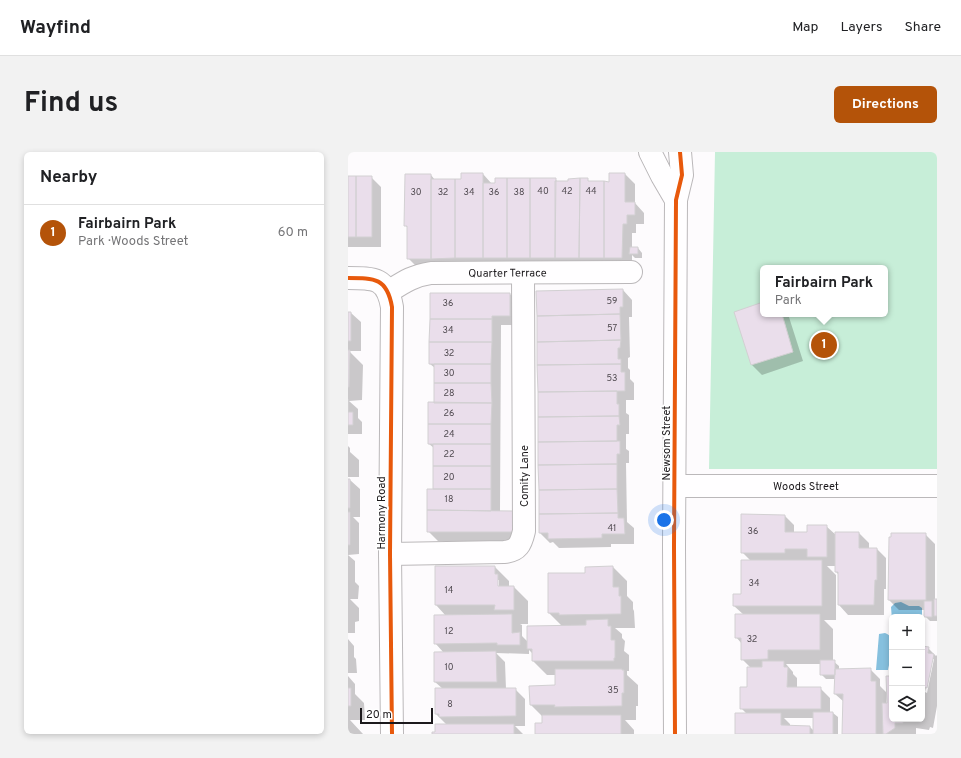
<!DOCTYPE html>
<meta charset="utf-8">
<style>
:root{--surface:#fff;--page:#f2f2f2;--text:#202124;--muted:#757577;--line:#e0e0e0;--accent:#b45309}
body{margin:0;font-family:Overpass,sans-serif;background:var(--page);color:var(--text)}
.controls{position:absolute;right:12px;bottom:12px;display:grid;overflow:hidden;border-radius:6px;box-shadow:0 2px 6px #0003}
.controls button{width:36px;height:36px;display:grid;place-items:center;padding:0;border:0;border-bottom:1px solid var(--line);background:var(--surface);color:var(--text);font:20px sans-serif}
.scale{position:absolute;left:12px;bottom:10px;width:73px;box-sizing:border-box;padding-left:4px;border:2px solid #1c191c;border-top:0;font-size:11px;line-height:14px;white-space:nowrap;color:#1c191c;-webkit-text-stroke:3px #fff;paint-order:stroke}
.you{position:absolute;left:316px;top:368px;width:14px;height:14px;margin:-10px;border:3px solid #fff;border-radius:50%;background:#1a73e8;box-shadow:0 0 0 6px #1a73e833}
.badge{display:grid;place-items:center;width:26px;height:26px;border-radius:50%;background:var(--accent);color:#fff;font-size:13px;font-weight:700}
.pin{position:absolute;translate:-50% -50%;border:2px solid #fff;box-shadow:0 1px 4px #0006}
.popup{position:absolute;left:412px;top:113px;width:128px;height:52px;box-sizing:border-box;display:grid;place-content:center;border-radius:6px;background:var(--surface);filter:drop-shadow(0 1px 3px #0005);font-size:13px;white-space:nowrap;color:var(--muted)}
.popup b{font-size:15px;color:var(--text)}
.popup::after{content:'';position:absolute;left:50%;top:100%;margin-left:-8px;border:8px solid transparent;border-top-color:var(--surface)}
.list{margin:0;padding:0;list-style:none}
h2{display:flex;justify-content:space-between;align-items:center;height:52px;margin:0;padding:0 16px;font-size:17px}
h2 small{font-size:13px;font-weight:400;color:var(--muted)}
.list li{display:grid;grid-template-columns:26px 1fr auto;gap:12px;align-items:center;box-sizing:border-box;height:56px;padding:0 16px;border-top:1px solid var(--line)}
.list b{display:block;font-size:15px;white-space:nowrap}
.list p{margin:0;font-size:13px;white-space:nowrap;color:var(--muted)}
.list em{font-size:13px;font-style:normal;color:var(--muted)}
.icon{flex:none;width:22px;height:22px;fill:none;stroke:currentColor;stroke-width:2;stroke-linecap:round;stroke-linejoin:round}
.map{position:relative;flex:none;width:589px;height:582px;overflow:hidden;border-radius:6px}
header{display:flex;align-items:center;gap:24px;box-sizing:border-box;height:56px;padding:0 20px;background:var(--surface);border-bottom:1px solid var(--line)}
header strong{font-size:19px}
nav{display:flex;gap:22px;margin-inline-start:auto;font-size:14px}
.intro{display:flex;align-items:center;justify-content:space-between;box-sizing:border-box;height:96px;padding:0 24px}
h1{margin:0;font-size:28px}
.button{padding:10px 18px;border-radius:6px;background:var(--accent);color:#fff;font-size:14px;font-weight:700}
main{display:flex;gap:24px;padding:0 24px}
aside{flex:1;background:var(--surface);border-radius:6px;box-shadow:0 2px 6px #0003}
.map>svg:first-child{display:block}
.green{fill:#c7eed8;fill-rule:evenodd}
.water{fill:#86c0de}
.shadow{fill:#0003;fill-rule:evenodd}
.building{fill:#eadeeb;stroke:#d2d0d2}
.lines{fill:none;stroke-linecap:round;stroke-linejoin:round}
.minor-casing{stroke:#bbb8ba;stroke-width:24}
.minor{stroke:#fffeff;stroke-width:22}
.cycleway-casing{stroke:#fff;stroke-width:6}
.cycleway{stroke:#e8590c;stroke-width:4}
.labels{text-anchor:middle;stroke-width:3.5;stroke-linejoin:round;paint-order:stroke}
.number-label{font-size:9px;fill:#504a50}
.street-label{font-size:11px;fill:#1c191c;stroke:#fff}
</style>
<header>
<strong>Wayfind</strong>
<nav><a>Map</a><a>Layers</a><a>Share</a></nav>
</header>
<div class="intro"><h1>Find us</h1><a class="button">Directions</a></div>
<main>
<aside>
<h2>Nearby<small></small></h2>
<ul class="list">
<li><span class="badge">1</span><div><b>Fairbairn Park</b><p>Park · Woods Street</p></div><em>60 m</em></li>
</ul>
</aside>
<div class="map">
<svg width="589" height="582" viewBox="0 0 589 582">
<rect width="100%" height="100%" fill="#fdfbfd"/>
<path class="green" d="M 367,0 L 589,0 L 589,317 L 361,317 ZM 415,116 L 537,116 L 537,162 L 415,162 Z"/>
<path class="water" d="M 553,450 L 561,454 L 571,454 L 574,456 L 574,469 L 574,465 L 544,465 L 544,468 L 543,455 L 547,451 Z
M 537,481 C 550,485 542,508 540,518 L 528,518 L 531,482 Z"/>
<path class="shadow" d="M 135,22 L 144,32 L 207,27 L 210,30 L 239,28 L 242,30 L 262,31 L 277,22 L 287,32 L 287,51 L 296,61 L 296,72 L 288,72 L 288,81 L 284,81 L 284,96 L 290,96 L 294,101 L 294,106 L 287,106 L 284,103 L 284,115 L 70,116 L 60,106 L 60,76 L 57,73 L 83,23 L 87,28 L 114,28 Z
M 0,25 L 23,25 L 33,35 L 33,95 L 0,95 Z
M 275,138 L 284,148 L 284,165 L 281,165 L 282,205 L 280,206 L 280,216 L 282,218 L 282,227 L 286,231 L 286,248 L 278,248 L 278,261 L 281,263 L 281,282 L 278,282 L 278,297 L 281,299 L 281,311 L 278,311 L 279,370 L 286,376 L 286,392 L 263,392 L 263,395 L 211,396 L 205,390 L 202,391 L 192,381 L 189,140 Z
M 83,142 L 162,142 L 172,152 L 172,173 L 153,173 L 152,360 L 174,389 L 90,389 L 80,379 L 86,338 L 86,296 L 81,292 L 87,252 L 87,216 L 82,212 Z
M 415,151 L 415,162 L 440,162 L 455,209 L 414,223 L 404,213 L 387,160 Z
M 0,161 L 3,161 L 13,170 L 13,199 L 1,199 L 15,213 L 14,248 L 1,249 L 10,257 L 10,266 L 14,270 L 14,282 L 0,282 Z
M 0,294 L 2,296 L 2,300 L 11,308 L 11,325 L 0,325 Z
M 0,328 L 2,328 L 12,337 L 12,365 L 5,365 L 11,371 L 11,402 L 0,403 Z
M 437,364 L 446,373 L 446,381 L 460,381 L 478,374 L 488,383 L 511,381 L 521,391 L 521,397 L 529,397 L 538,406 L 538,437 L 536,437 L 536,463 L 500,463 L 491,453 L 491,423 L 488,420 L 488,414 L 479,414 L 488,423 L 488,468 L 476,468 L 485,477 L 485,509 L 491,514 L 491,518 L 522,517 L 532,527 L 532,534 L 539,541 L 538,552 L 540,552 L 544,525 L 544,567 L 574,567 L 574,495 L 580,496 L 588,504 L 589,503 L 589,554 L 585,576 L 582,575 L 581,578 L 568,576 L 568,582 L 495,582 L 496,550 L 487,542 L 488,527 L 478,527 L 473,522 L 473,512 L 438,512 L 445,520 L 445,522 L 449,526 L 449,536 L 472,536 L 482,546 L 482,561 L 485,561 L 490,565 L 490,582 L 388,582 L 399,562 L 393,556 L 400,536 L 403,516 L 394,507 L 394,492 L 388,485 L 396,463 L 386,454 L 394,443 L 403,409 L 394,400 ZM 584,507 L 586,507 L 579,541 L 577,540 ZM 436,566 L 466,566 L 466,579 L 462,575 L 442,574 L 442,572 Z
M 577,382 L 587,392 L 587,448 L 589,448 L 589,469 L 582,469 L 577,464 L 577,458 L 551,458 L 541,448 Z
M 0,403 L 7,409 L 7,430 L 11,434 L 10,447 L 2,447 L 11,456 L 11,469 L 7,470 L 7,481 L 0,481 Z
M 147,415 L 161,429 L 161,435 L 166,435 L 180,449 L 180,472 L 172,472 L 174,473 L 174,484 L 180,490 L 215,475 L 201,461 L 238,422 L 265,415 L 279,429 L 279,444 L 285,450 L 285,457 L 286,459 L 287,476 L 267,476 L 274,482 L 274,486 L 277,489 L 276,499 L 281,503 L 281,519 L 279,519 L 279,523 L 290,533 L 290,554 L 288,554 L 288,568 L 277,568 L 286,578 L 286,582 L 188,582 L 195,572 L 195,565 L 183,553 L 208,534 L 208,523 L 199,523 L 185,509 L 185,502 L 181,498 L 181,502 L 148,501 L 157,510 L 158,537 L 167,537 L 177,547 L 177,574 L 167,574 L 175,582 L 85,582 L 99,573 L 88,562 L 95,537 L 87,530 L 96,501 L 87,491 L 98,464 L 88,453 ZM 149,428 L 151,428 L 151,438 L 149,439 Z
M 0,487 L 6,494 L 6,505 L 8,507 L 9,521 L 0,521 Z
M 0,524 L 7,532 L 7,542 L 16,551 L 17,568 L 2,568 L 15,582 L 0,582 Z"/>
<path class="building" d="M 113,21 L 135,21 L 135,106 L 107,106 L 107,27 L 113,27 Z
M 261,21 L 277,21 L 277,50 L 287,50 L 287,63 L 279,63 L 279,72 L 275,72 L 274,106 L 256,106 L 256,29 L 261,30 Z
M 57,22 L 83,22 L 83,107 L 59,107 L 59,74 L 56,74 Z
M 0,24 L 8,24 L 8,85 L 0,85 Z
M 8,24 L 24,24 L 24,85 L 8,85 Z
M 147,26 L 159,26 L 159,106 L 135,106 L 135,31 L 147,31 Z
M 159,26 L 182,26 L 182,106 L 159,106 Z
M 182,26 L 208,26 L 207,106 L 182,106 Z
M 232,26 L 240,26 L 240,29 L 256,29 L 256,106 L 231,106 Z
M 232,26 L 231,106 L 207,106 L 207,29 L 220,29 L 220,27 Z
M 83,27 L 107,27 L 107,106 L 83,107 Z
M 282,95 L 290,95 L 290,102 L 281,102 Z
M 275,137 L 275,155 L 272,155 L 272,162 L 189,164 L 188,139 Z
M 82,141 L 162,141 L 162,164 L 144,164 L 144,167 L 82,167 Z
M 415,150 L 415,162 L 434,162 L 445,200 L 403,213 L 386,160 Z
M 0,160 L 3,160 L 3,189 L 0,189 Z
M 272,162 L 273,188 L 189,190 L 189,164 Z
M 82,167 L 144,167 L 144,190 L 81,190 Z
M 273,188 L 272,196 L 270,196 L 270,207 L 273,207 L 273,212 L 189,213 L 189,190 Z
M 81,190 L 144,190 L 143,212 L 81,212 Z
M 0,198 L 2,198 L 1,235 L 0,235 Z
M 86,212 L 143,212 L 143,231 L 86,231 Z
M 273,212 L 273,220 L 277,220 L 277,239 L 190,240 L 189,213 Z
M 86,231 L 143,231 L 144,251 L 86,251 Z
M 269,239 L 269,252 L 271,252 L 271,264 L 190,265 L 190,240 Z
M 0,247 L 0,260 L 5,260 L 5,273 L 0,273 Z
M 80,250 L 144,251 L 143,272 L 80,272 Z
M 271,264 L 272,273 L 269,273 L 269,289 L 190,290 L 190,265 Z
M 80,272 L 143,272 L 143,292 L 80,292 Z
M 272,289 L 272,302 L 269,302 L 269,312 L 190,313 L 190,290 Z
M 85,292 L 143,292 L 143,314 L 85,314 Z
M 269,312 L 269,337 L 191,338 L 190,313 Z
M 85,314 L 143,314 L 143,337 L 85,337 Z
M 0,327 L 2,327 L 2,356 L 0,356 Z
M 79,337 L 143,337 L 143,359 L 79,358 Z
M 269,337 L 270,361 L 191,362 L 191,338 Z
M 79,358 L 165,359 L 165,380 L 79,380 Z
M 0,360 L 2,360 L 2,393 L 0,393 Z
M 270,361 L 270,366 L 276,366 L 277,382 L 254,382 L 254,386 L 200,387 L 200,381 L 191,381 L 191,362 Z
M 393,362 L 437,363 L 437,380 L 459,380 L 459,373 L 479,373 L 479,405 L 459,405 L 459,397 L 437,397 L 437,401 L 393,401 Z
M 487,380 L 511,380 L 511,396 L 529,396 L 529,428 L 527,428 L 526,453 L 490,453 L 490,420 L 487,420 Z
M 543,381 L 578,381 L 578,448 L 540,448 L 541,385 L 543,385 Z
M 393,408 L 474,408 L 474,454 L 385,454 L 385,442 L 393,442 Z
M 87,414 L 147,414 L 147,422 L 150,422 L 150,434 L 166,434 L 166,458 L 146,458 L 147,453 L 87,453 Z
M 265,414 L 265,435 L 271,435 L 271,444 L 273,444 L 273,462 L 211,463 L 211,461 L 200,461 L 200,421 L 237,421 L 237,415 Z
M 586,447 L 589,447 L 589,464 L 586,464 Z
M 576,449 L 584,449 L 584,465 L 576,465 Z
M 164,462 L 164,481 L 172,480 L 172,493 L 149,493 L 149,491 L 86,492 L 86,463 Z
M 387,462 L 472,462 L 472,498 L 420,498 L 420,507 L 393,508 L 393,486 L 387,486 Z
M 260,467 L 260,474 L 263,474 L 263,488 L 267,488 L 267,506 L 266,506 L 266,509 L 184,509 L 184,497 L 179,497 L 179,474 L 238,473 L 238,468 Z
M 574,494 L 581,495 L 580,501 L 586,502 L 579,536 L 576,535 L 574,547 Z
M 148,499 L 149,530 L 86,530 L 86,500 Z
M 472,508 L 487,508 L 487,523 L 472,523 Z
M 414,509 L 436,509 L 436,515 L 440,515 L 439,535 L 473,535 L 473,557 L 392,557 L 392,535 L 399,535 L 399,515 L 414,515 Z
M 523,516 L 523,529 L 528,529 L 528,582 L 494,582 L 495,542 L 486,542 L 487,517 Z
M 207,517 L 274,517 L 274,518 L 276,518 L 276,541 L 274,541 L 274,554 L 206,555 L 207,553 L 182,553 L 181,534 L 207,533 Z
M 538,524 L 544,524 L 544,567 L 555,567 L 555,571 L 547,571 L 547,576 L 538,582 L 535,582 L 534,551 L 539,551 Z
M 0,536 L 3,536 L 3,554 L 0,554 Z
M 87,536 L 168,536 L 168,564 L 91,565 L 91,562 L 87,562 Z
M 465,560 L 485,560 L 485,582 L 465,582 Z
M 387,561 L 433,561 L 433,573 L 462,574 L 462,582 L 387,582 Z
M 194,563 L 273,563 L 273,582 L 187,582 L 187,571 L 194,571 Z
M 87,572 L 166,572 L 166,582 L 84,582 L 84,580 L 87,580 Z"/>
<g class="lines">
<defs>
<g id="minor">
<path d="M 302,0 L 314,24 L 328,48"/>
<path d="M 0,126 C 27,126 39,126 44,155 L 42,402 L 44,582"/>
<path id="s1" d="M 40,140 C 56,130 64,124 83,121 L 283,120"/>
<path id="s2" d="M 327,334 L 589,334"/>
<path d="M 42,402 L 156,400 C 170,399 173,392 176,379 L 175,121"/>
<path d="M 327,582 L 326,395 L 328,48 L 334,23 L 332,0"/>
</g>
</defs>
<use href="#minor" class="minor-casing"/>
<use href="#minor" class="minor"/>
<defs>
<path id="cycleway" d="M 0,126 C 27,126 39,126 44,155 L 42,402 L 44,582
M 327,582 L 326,395 L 328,48 L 334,23 L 332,0"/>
</defs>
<use href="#cycleway" class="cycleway-casing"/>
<use href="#cycleway" class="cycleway"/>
</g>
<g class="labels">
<g class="number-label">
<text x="195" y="42">40</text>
<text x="219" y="42">42</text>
<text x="243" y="42">44</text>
<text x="68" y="43">30</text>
<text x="95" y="43">32</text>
<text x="121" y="43">34</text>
<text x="146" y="43">36</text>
<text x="171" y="43">38</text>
<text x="264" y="152">59</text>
<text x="100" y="154">36</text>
<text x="264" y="179">57</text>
<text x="100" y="181">34</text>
<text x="101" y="204">32</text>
<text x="101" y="224">30</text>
<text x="264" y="229">53</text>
<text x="101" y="244">28</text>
<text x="101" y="264">26</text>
<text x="101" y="285">24</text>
<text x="101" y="305">22</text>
<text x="101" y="328">20</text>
<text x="101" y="350">18</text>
<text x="264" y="379">41</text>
<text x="405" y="382">36</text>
<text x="406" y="434">34</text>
<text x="101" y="441">14</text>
<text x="101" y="482">12</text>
<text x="404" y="490">32</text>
<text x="101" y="518">10</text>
<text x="265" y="541">35</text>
<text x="102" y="555">8</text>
</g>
<g class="street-label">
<text dy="4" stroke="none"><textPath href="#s1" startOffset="124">Quarter Terrace</textPath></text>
<text transform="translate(318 291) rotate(-90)" y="4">Newsom Street</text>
<text transform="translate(176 324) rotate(-90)" y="4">Comity Lane</text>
<text dy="4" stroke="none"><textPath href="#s2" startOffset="131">Woods Street</textPath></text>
<text transform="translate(33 361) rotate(-90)" y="4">Harmony Road</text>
</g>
</g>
</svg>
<div class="controls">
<button>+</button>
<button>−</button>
<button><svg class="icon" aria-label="layers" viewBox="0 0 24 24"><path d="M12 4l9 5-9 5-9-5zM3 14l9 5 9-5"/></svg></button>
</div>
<div class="scale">20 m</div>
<div class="you"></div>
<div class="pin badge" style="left:476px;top:193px">1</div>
<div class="popup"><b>Fairbairn Park</b>Park</div>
</div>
</main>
